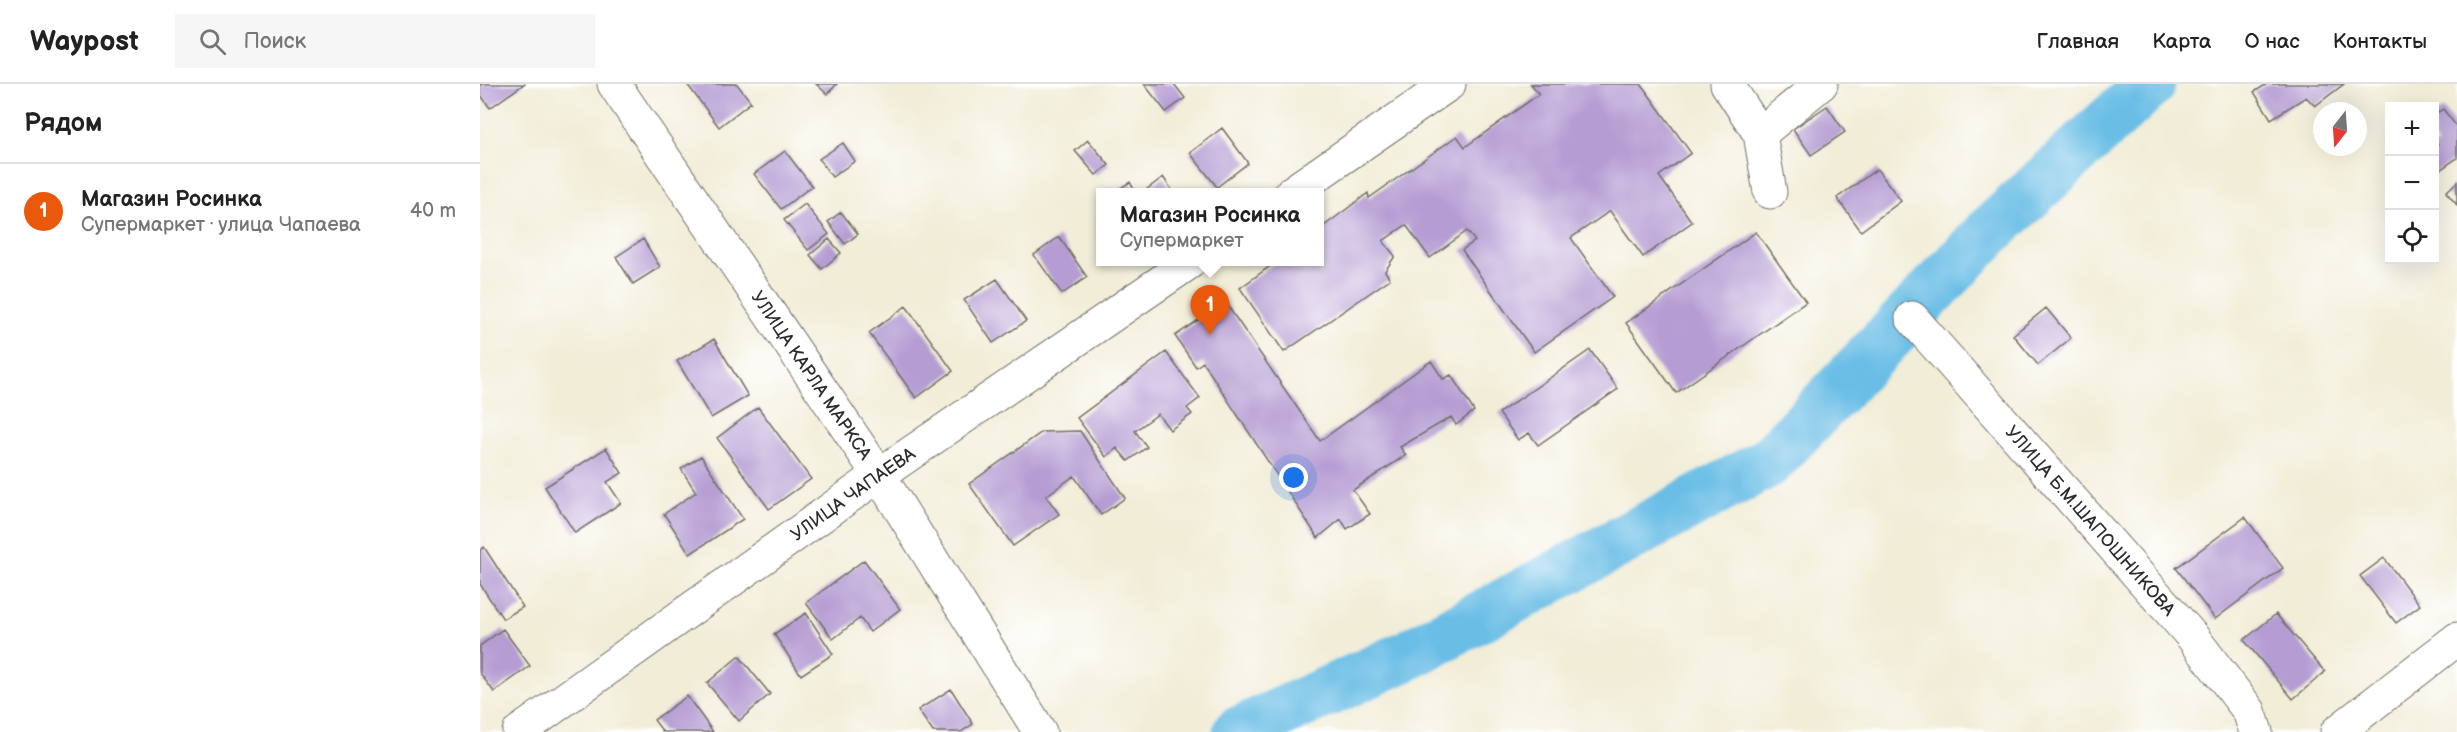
<!DOCTYPE html>
<html lang="ru">
<meta charset="utf-8">
<style>
:root{--surface:#fff;--page:#f6f6f6;--text:#222;--muted:#767676;--line:#e0e0e0;--accent:#ea580c}
body{margin:0;font-family:"Balsamiq Sans",sans-serif;background:var(--page);color:var(--text)}
.controls{position:absolute;right:18px;top:18px;display:grid;overflow:hidden;border-radius:0px;box-shadow:0 6px 24px #0002}
.controls button{width:54px;height:54px;display:grid;place-items:center;padding:0;border:0;border-bottom:2px solid var(--line);background:var(--surface);color:var(--text);font:30px sans-serif}
.compass{position:absolute;left:1833px;top:18px;width:54px;height:54px;border-radius:50%;background:var(--surface);box-shadow:0 6px 24px #0002;rotate:197deg}
.you{position:absolute;left:814px;top:394px;width:21px;height:21px;margin:-15px;border:4px solid #fff;border-radius:50%;background:#1a73e8;box-shadow:0 0 0 9px #1a73e833}
.badge{display:grid;place-items:center;width:39px;height:39px;border-radius:50%;background:var(--accent);color:#fff;font-size:20px;font-weight:700}
.pin{position:absolute;translate:-50% -50px;filter:drop-shadow(0 2px 3px #0008)}
.pin::after{content:'';position:absolute;top:32px;width:21px;height:18px;background:inherit;clip-path:polygon(0 0,100% 0,50% 100%)}
.popup{position:absolute;left:616px;top:104px;width:228px;height:78px;box-sizing:border-box;display:grid;place-content:center;border-radius:0px;background:var(--surface);filter:drop-shadow(0 2px 4px #0005);font-size:20px;white-space:nowrap;color:var(--muted)}
.popup b{font-size:22px;color:var(--text)}
.popup::after{content:'';position:absolute;left:50%;top:100%;margin-left:-12px;border:12px solid transparent;border-top-color:var(--surface)}
.list{margin:0;padding:0;list-style:none}
h2{display:flex;justify-content:space-between;align-items:center;height:78px;margin:0;padding:0 24px;font-size:26px}
h2 small{font-size:20px;font-weight:400;color:var(--muted)}
.list li{display:grid;grid-template-columns:39px 1fr auto;gap:18px;align-items:center;box-sizing:border-box;height:96px;padding:0 24px;border-top:2px solid var(--line)}
.list b{display:block;font-size:22px;white-space:nowrap}
.list p{margin:0;font-size:20px;white-space:nowrap;color:var(--muted)}
.list em{font-size:20px;font-style:normal;color:var(--muted)}
.icon{flex:none;width:33px;height:33px;fill:none;stroke:currentColor;stroke-width:2;stroke-linecap:round;stroke-linejoin:round}
.map{position:relative;flex:none;width:1977px;height:648px;overflow:hidden}
header{display:flex;align-items:center;gap:36px;box-sizing:border-box;height:84px;padding:0 30px;background:var(--surface);border-bottom:2px solid var(--line)}
header strong{font-size:28px}
nav{display:flex;gap:33px;margin-inline-start:auto;font-size:21px}
.search{width:420px;height:54px;background:var(--page);display:flex;align-items:center;gap:15px;box-sizing:border-box;padding:0 21px;border-radius:0px;color:var(--muted);font-size:22px}
main{display:flex}
aside{flex:1;background:var(--surface)}
.map>svg:first-child{display:block}
.lines{fill:none;stroke-linecap:round;stroke-linejoin:round}
.river{stroke:#6abee6;stroke-width:51}
.building{fill:#b59cd3}
.street-casing{stroke:#706f67;stroke-width:35}
.street{stroke:#fff;stroke-width:33}
.labels{text-anchor:middle;stroke-width:6;stroke-linejoin:round;paint-order:stroke}
.street-label{font-size:18px;fill:#2b2b2b;stroke:#fff}
</style>
<header>
<strong>Waypost</strong>
<div class="search"><svg class="icon" aria-label="search" viewBox="0 0 24 24"><circle cx="10" cy="10" r="6"/><path d="M15 15l6 6"/></svg>Поиск</div>
<nav><a>Главная</a><a>Карта</a><a>О нас</a><a>Контакты</a></nav>
</header>
<main>
<aside>
<h2>Рядом<small></small></h2>
<ul class="list">
<li><span class="badge">1</span><div><b>Магазин Росинка</b><p>Супермаркет · улица Чапаева</p></div><em>40 m</em></li>
</ul>
</aside>
<div class="map">
<svg width="1977" height="648" viewBox="0 0 1977 648">
<rect width="100%" height="100%" fill="#fff"/>
<filter id="ink" filterUnits="userSpaceOnUse"><feTurbulence type="fractalNoise" baseFrequency=".0167" numOctaves="2"/><feDisplacementMap in="SourceGraphic" scale="12" xChannelSelector="R" yChannelSelector="G"/><feConvolveMatrix kernelMatrix="1 2 1 2 8 2 1 2 1" color-interpolation-filters="sRGB"/></filter>
<filter id="wash" filterUnits="userSpaceOnUse"><feTurbulence type="fractalNoise" baseFrequency=".008" numOctaves="4" result="noise"/><feDisplacementMap in="SourceGraphic" scale="24" xChannelSelector="R" yChannelSelector="G"/><feGaussianBlur stdDeviation="1.35" result="paint"/><feColorMatrix in="noise" values="0 0 0 0 0 0 0 0 0 0 0 0 0 0 0 0 0 1.4 0 .05"/><feComposite in="paint" operator="in"/></filter>
<g filter="url(#wash)">
<rect width="100%" height="100%" fill="#f1edd7"/>
<g class="lines">
<path class="river" d="M 758,648 L 930,570 L 1289,378 L 1510,147 L 1670,0"/>
</g>
<g id="blocks">
<path class="building" d="M 0,0 L 44,0 L 10,24 L 0,10 Z
M 207,0 L 257,0 L 271,18 L 239,43 Z
M 336,0 L 357,0 L 347,10 Z
M 664,0 L 694,0 L 705,14 L 686,28 Z
M 1051,0 L 1161,0 L 1211,69 L 1179,92 L 1212,138 L 1163,173 L 1130,127 L 1091,154 L 1133,213 L 1054,268 L 982,166 L 995,157 L 987,147 L 950,174 L 926,141 L 903,157 L 915,172 L 905,187 L 910,195 L 804,268 L 760,204 L 796,178 L 840,178 L 840,145 L 888,109 L 889,114 L 977,52 L 985,63 L 1059,10 Z
M 1787,0 L 1864,0 L 1835,22 L 1826,13 L 1791,35 L 1774,8 Z
M 1347,22 L 1365,48 L 1331,71 L 1313,45 Z
M 1963,25 L 1977,43 L 1977,74 L 1954,90 L 1954,62 L 1958,60 L 1954,55 L 1954,31 Z
M 742,44 L 768,79 L 737,103 L 710,69 Z
M 608,56 L 629,81 L 616,91 L 595,67 Z
M 363,59 L 375,77 L 352,93 L 339,75 Z
M 305,67 L 332,102 L 301,125 L 274,90 Z
M 1397,85 L 1421,117 L 1381,147 L 1357,114 Z
M 683,93 L 694,109 L 662,109 Z
M 650,98 L 656,109 L 633,109 Z
M 1977,98 L 1977,121 L 1966,108 Z
M 325,120 L 349,150 L 328,166 L 304,136 Z
M 361,128 L 378,150 L 365,160 L 348,138 Z
M 1276,148 L 1326,218 L 1196,309 L 1146,239 Z
M 579,153 L 607,193 L 582,210 L 554,171 Z
M 163,155 L 180,183 L 153,200 L 136,173 Z
M 349,155 L 361,169 L 342,185 L 330,171 Z
M 517,195 L 546,237 L 513,259 L 484,216 Z
M 745,218 L 840,357 L 951,277 L 963,295 L 971,291 L 994,327 L 976,341 L 971,333 L 920,363 L 926,371 L 873,406 L 890,430 L 867,445 L 861,435 L 838,454 L 723,278 L 716,283 L 695,252 Z
M 426,222 L 473,287 L 436,314 L 389,249 Z
M 1566,224 L 1591,254 L 1558,281 L 1533,251 Z
M 234,255 L 268,312 L 231,334 L 197,277 Z
M 1110,266 L 1138,305 L 1058,361 L 1049,349 L 1038,356 L 1019,329 Z
M 686,268 L 720,314 L 707,324 L 712,330 L 690,346 L 678,330 L 655,347 L 667,363 L 648,377 L 637,364 L 626,373 L 597,334 Z
M 278,323 L 331,395 L 289,425 L 237,354 Z
M 600,347 L 645,414 L 621,431 L 594,392 L 566,412 L 579,430 L 533,462 L 489,400 L 562,348 Z
M 126,364 L 142,389 L 127,398 L 141,419 L 95,449 L 65,403 Z
M 221,372 L 263,435 L 210,470 L 184,430 L 216,408 L 201,385 Z
M 1765,433 L 1803,484 L 1735,535 L 1696,484 Z
M 4,463 L 43,523 L 23,535 L 0,500 L 0,466 Z
M 1904,474 L 1940,521 L 1916,539 L 1880,492 Z
M 384,476 L 420,525 L 390,548 L 380,534 L 353,555 L 326,519 Z
M 326,529 L 353,570 L 321,591 L 294,550 Z
M 1796,530 L 1845,588 L 1813,615 L 1764,556 Z
M 23,545 L 50,582 L 14,608 L 0,589 L 0,562 Z
M 259,572 L 290,610 L 259,637 L 227,599 Z
M 471,605 L 493,640 L 481,648 L 453,648 L 438,626 Z
M 207,612 L 233,648 L 183,648 L 174,636 Z"/>
</g>
</g>
<g filter="url(#ink)">
<use href="#blocks" fill-opacity="0" stroke="#706f67" stroke-width="1.5"/>
<g class="lines">
<defs>
<g id="street">
<path id="s1" d="M 134,0 L 399,391 L 560,648"/>
<path d="M 1247,0 L 1280,50 L 1290,108"/>
<path d="M 1280,50 L 1341,0"/>
<path d="M 811,109 L 969,0"/>
<path id="s2" d="M 1432,234 L 1711,551 L 1769,627 L 1776,648"/>
<path id="s3" d="M 39,648 L 399,391 L 710,178"/>
<path d="M 1857,648 L 1977,555"/>
</g>
</defs>
<use href="#street" class="street-casing"/>
<use href="#street" class="street"/>
</g>
</g>
<g class="labels">
<g class="street-label">
<text dy="6" stroke="none"><textPath href="#s1" startOffset="352">УЛИЦА КАРЛА МАРКСА</textPath></text>
<text dy="6" stroke="none"><textPath href="#s3" startOffset="410">УЛИЦА ЧАПАЕВА</textPath></text>
<text dy="6" stroke="none"><textPath href="#s2" startOffset="270">УЛИЦА Б.М.ШАПОШНИКОВА</textPath></text>
</g>
</g>
</svg>
<div class="controls">
<button>+</button>
<button>−</button>
<button><svg class="icon" aria-label="locate" viewBox="0 0 24 24"><circle cx="12" cy="12" r="6"/><path d="M12 2v4M12 18v4M2 12h4M18 12h4"/></svg></button>
</div>
<svg class="compass" viewBox="-18 -18 36 36"><path d="M0-13l5 13h-10z" fill="#e53935"/><path d="M0 13l5-13h-10z" fill="#767676"/></svg>
<div class="you"></div>
<div class="pin badge" style="left:730px;top:251px">1</div>
<div class="popup"><b>Магазин Росинка</b>Супермаркет</div>
</div>
</main>
